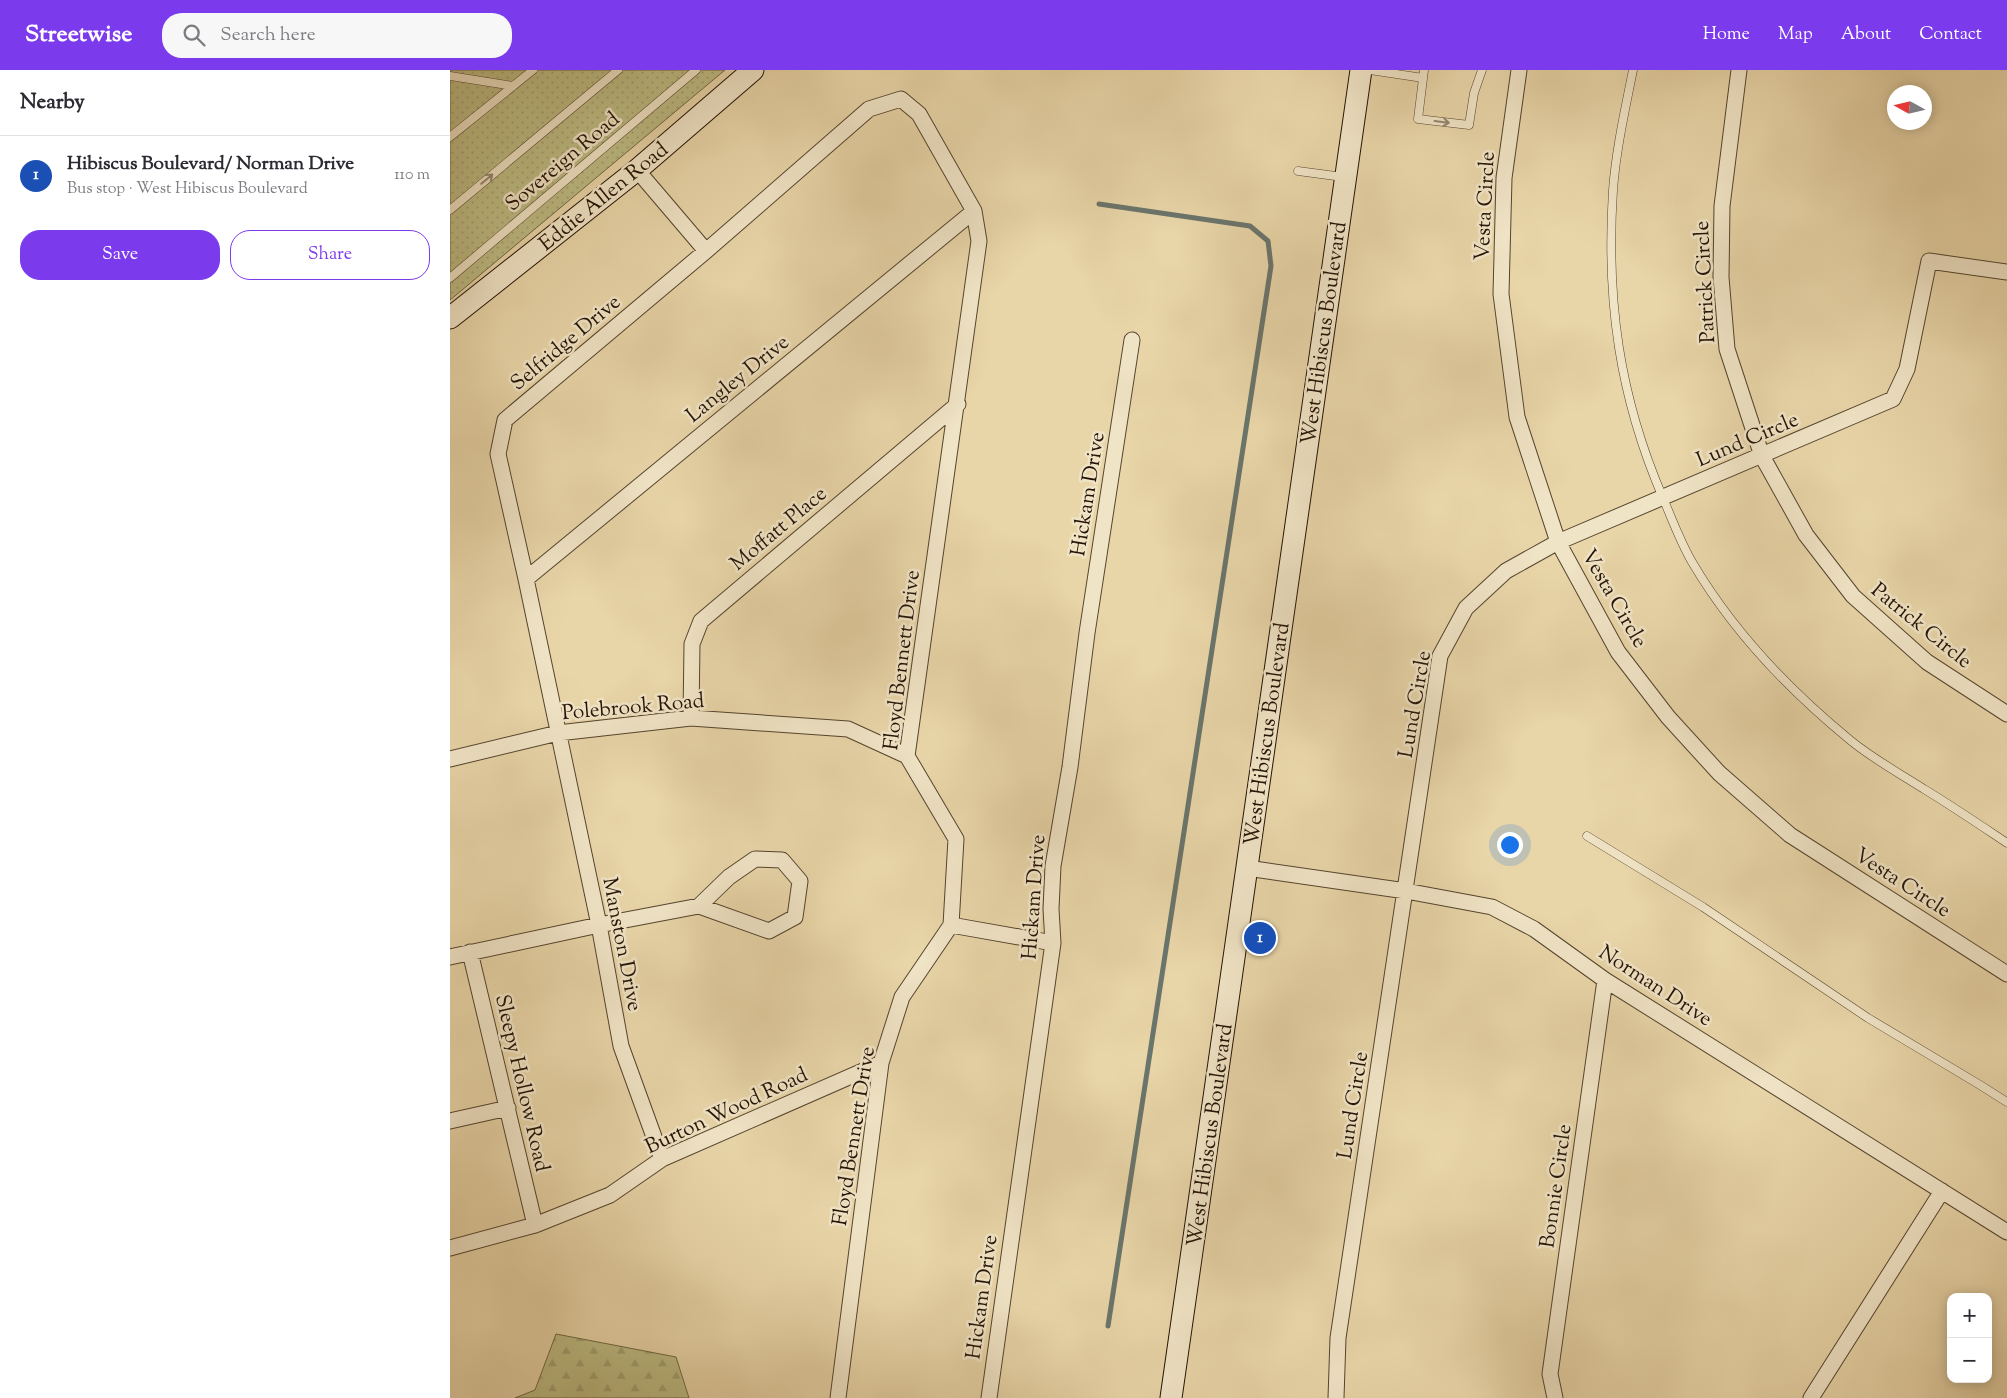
<!DOCTYPE html>
<meta charset="utf-8">
<style>
:root{--surface:#fff;--page:#f7f7f7;--text:#2b2b33;--muted:#7c7c81;--line:#e1e1e2;--accent:#7c3aed}
body{margin:0;font-family:"Sorts Mill Goudy",serif;background:var(--page);color:var(--text)}
.controls{position:absolute;right:15px;bottom:15px;display:grid;overflow:hidden;border-radius:10px;box-shadow:0 2px 12px #0003}
.controls button{width:45px;height:45px;display:grid;place-items:center;padding:0;border:0;border-bottom:1px solid var(--line);background:var(--surface);color:var(--text);font:25px sans-serif}
.compass{position:absolute;left:1437px;top:15px;width:45px;height:45px;border-radius:50%;background:var(--surface);box-shadow:0 2px 12px #0003;rotate:278deg}
.you{position:absolute;left:1059px;top:774px;width:18px;height:18px;margin:-12px;border:4px solid #fff;border-radius:50%;background:#1a73e8;box-shadow:0 0 0 8px #1a73e833}
.badge{display:grid;place-items:center;width:32px;height:32px;border-radius:50%;background:var(--accent);color:#fff;font-size:16px;font-weight:700}
.pin{position:absolute;translate:-50% -50%;border:2px solid #fff;box-shadow:0 1px 5px #0006}
.list{margin:0;padding:0;list-style:none}
h2{display:flex;justify-content:space-between;align-items:center;height:65px;margin:0;padding:0 20px;font-size:21px}
h2 small{font-size:16px;font-weight:400;color:var(--muted)}
.list li{display:grid;grid-template-columns:32px 1fr auto;gap:15px;align-items:center;box-sizing:border-box;height:80px;padding:0 20px;border-top:1px solid var(--line)}
.list b{display:block;font-size:19px;white-space:nowrap}
.list p{margin:0;font-size:16px;white-space:nowrap;color:var(--muted)}
.list em{font-size:16px;font-style:normal;color:var(--muted)}
.actions{display:flex;gap:10px;padding:15px 20px}
.actions a{flex:1;padding:11px 0;border:1px solid var(--accent);border-radius:20px;text-align:center;font-size:18px;color:var(--accent)}
.actions .main{background:var(--accent);color:#fff}
.icon{flex:none;width:28px;height:28px;fill:none;stroke:currentColor;stroke-width:2;stroke-linecap:round;stroke-linejoin:round}
.map{position:relative;flex:none;width:1557px;height:1328px;overflow:hidden}
header{display:flex;align-items:center;gap:30px;box-sizing:border-box;height:70px;padding:0 25px;background:var(--accent);color:#fff}
header strong{font-size:24px}
nav{display:flex;gap:28px;margin-inline-start:auto;font-size:18px}
.search{width:350px;height:45px;background:var(--page);display:flex;align-items:center;gap:12px;box-sizing:border-box;padding:0 18px;border-radius:20px;color:var(--muted);font-size:19px}
main{display:flex}
aside{flex:1;background:var(--surface)}
.map>svg:first-child{display:block}
.forest{fill:url(#forest-firs);stroke:#706744}
.park{fill:url(#park-dots);stroke:#706744}
.lines{fill:none;stroke-linecap:round;stroke-linejoin:round}
.stream{stroke:#6a756c;stroke-width:5}
.lane-casing{stroke:#55442e;stroke-width:9}
.street-casing{stroke:#55442e;stroke-width:17}
.secondary-casing{stroke:#241306;stroke-width:23}
.lane{stroke:#f0e4c6;stroke-width:8}
.street{stroke:#f0e4c6;stroke-width:15}
.secondary{stroke:#f0e4c6;stroke-width:21}
.oneway{stroke:#948670}
.labels{text-anchor:middle;stroke-width:5;stroke-linejoin:round;paint-order:stroke}
.street-label{font-size:21px;fill:#241306;stroke:#f0e4c6}
</style>
<header>
<strong>Streetwise</strong>
<div class="search"><svg class="icon" aria-label="search" viewBox="0 0 24 24"><circle cx="10" cy="10" r="6"/><path d="M15 15l6 6"/></svg>Search here</div>
<nav><a>Home</a><a>Map</a><a>About</a><a>Contact</a></nav>
</header>
<main>
<aside>
<h2>Nearby<small></small></h2>
<ul class="list">
<li><span class="badge" style="background:#1a4fb4">1</span><div><b>Hibiscus Boulevard/ Norman Drive</b><p>Bus stop · West Hibiscus Boulevard</p></div><em>110 m</em></li>
</ul>
<div class="actions"><a class="main">Save</a><a>Share</a></div>
</aside>
<div class="map">
<svg width="1557" height="1328" viewBox="0 0 1557 1328">
<defs>
<pattern id="forest-firs" width="22" height="20" patternUnits="userSpaceOnUse" patternTransform="scale(1.25)"><rect width="22" height="20" fill="#bdbb83"/><path d="M5 1l3.5 6h-7zM16 11l3.5 6h-7z" fill="#a2a070"/></pattern>
<pattern id="park-dots" width="8" height="8" patternUnits="userSpaceOnUse" patternTransform="scale(1.25)"><rect width="8" height="8" fill="#bdbb83"/><path d="M2 2h.1M6 6h.1" fill="none" stroke="#a2a070" stroke-width="1.8" stroke-linecap="round"/></pattern>
</defs>
<rect width="100%" height="100%" fill="#e8d5a8"/>
<filter id="stains"><feTurbulence type="fractalNoise" baseFrequency=".004" numOctaves="4"/><feColorMatrix values="0 0 0 0 .2 0 0 0 0 .09 0 0 0 0 .02 0 0 0 .5 -.17"/></filter>
<radialGradient id="worn" r=".72"><stop offset=".6" stop-color="#630" stop-opacity="0"/><stop offset="1" stop-color="#630" stop-opacity=".3"/></radialGradient>
<path class="forest" d="M 106,1264 L 226,1287 L 239,1328 L 65,1328 L 85,1320 Z"/>
<path class="park" d="M 0,0 L 275,0 L 0,230 Z"/>
<g class="lines">
<path class="stream" d="M 649,134 L 800,156 L 818,171 L 821,196 L 658,1256"/>
<defs>
<path id="lane" d="M 920,0 L 973,8
M 974,0 L 968,49 L 1019,55 L 1024,23 L 1032,0
M 1183,0 C 1175,40 1166,80 1163,120 C 1156,230 1169,326 1213,428 C 1222,449 1230,471 1242,492 C 1282,560 1339,620 1400,670 C 1423,689 1449,703 1474,719 C 1502,736 1530,755 1557,773
M 0,6 L 63,16
M 0,67 L 83,0
M 848,101 L 893,107
M 0,140 L 168,0
M 0,208 L 246,0
M 1137,766 L 1253,837 L 1418,948 L 1530,1015 L 1557,1032"/>
<path id="street" d="M 1069,0 L 1054,108 L 1051,224 L 1067,347 L 1108,472 L 1168,582 L 1218,647 L 1269,703 L 1340,765 L 1557,904
M 1289,0 L 1272,136 L 1271,207 L 1277,279 L 1312,386 L 1356,465 L 1403,526 L 1477,592 L 1557,644
M 187,100 L 256,181
M 76,509 L 524,141
M 241,648 L 242,574 L 251,551 L 508,334
M 0,689 L 108,663 L 241,648 L 398,659 L 457,686
M 797,798 L 956,821 L 1042,837 L 1084,859 L 1155,910 L 1557,1162
M 501,855 L 603,873
M 20,882 L 85,1155
M 0,887 L 149,855 L 249,836 L 319,861 L 345,847 L 350,811 L 332,790 L 305,789 L 279,807 L 249,836
M 0,1051 L 58,1038
M 212,1089 L 171,976 L 149,855 L 76,509 L 48,384 L 55,350 L 256,181 L 419,39 L 451,29 L 469,44 L 524,141 L 529,171 L 457,686 L 506,769 L 501,855 L 452,927 L 431,993 L 388,1328
M 0,1178 L 85,1155 L 160,1125 L 212,1089 L 431,993
M 539,1328 L 603,873 L 601,839 L 603,796 L 620,697 L 637,563 L 682,270
M 886,1328 L 888,1268 L 990,586 L 1016,538 L 1056,501 L 1108,472 L 1443,329 L 1457,299 L 1479,191 L 1557,202
M 1105,1328 L 1100,1304 L 1155,910
M 1361,1328 L 1492,1121"/>
<path id="secondary" d="M 0,248 L 187,100 L 303,0
M 721,1328 L 911,0"/>
</defs>
<use href="#lane" class="lane-casing"/>
<use href="#street" class="street-casing"/>
<use href="#secondary" class="secondary-casing"/>
<use href="#lane" class="lane"/>
<use href="#street" class="street"/>
<use href="#secondary" class="secondary"/>
</g>
<defs><path id="oneway-shaft" d="M-6 0H5M1.5-3L5.5 0L1.5 3" fill="none" stroke-width="1.6" stroke-linecap="round" stroke-linejoin="round" transform="scale(1.25)"/></defs>
<g class="oneway">
<use href="#oneway-shaft" transform="translate(992 52) rotate(7)"/>
<use href="#oneway-shaft" transform="translate(37 109) rotate(-40)"/>
</g>
<g class="labels">
<g class="street-label">
<text transform="translate(112 91) rotate(-40)" y="7">Sovereign Road</text>
<text transform="translate(153 126) rotate(-39)" y="7">Eddie Allen Road</text>
<text transform="translate(1034 136) rotate(-87)" y="7">Vesta Circle</text>
<text transform="translate(1254 212) rotate(-93)" y="7">Patrick Circle</text>
<text transform="translate(873 263) rotate(-82)" y="7">West Hibiscus Boulevard</text>
<text transform="translate(115 272) rotate(-40)" y="7">Selfridge Drive</text>
<text transform="translate(287 308) rotate(-39)" y="7">Langley Drive</text>
<text transform="translate(1297 369) rotate(-23)" y="7">Lund Circle</text>
<text transform="translate(637 424) rotate(-81)" y="7">Hickam Drive</text>
<text transform="translate(328 458) rotate(-40)" y="7">Moffatt Place</text>
<text transform="translate(1165 528) rotate(60)" y="7">Vesta Circle</text>
<text transform="translate(1472 555) rotate(39)" y="7">Patrick Circle</text>
<text transform="translate(451 590) rotate(-83)" y="7">Floyd Bennett Drive</text>
<text transform="translate(964 634) rotate(-80)" y="7">Lund Circle</text>
<text transform="translate(183 636) rotate(-5)" y="7">Polebrook Road</text>
<text transform="translate(816 664) rotate(-82)" y="7">West Hibiscus Boulevard</text>
<text transform="translate(1453 812) rotate(33)" y="7">Vesta Circle</text>
<text transform="translate(583 827) rotate(-86)" y="7">Hickam Drive</text>
<text transform="translate(173 874) rotate(79)" y="7">Manston Drive</text>
<text transform="translate(1206 915) rotate(33)" y="7">Norman Drive</text>
<text transform="translate(73 1013) rotate(77)" y="7">Sleepy Hollow Road</text>
<text transform="translate(902 1035) rotate(-81)" y="7">Lund Circle</text>
<text transform="translate(276 1040) rotate(-25)" y="7">Burton Wood Road</text>
<text transform="translate(759 1065) rotate(-82)" y="7">West Hibiscus Boulevard</text>
<text transform="translate(403 1066) rotate(-81)" y="7">Floyd Bennett Drive</text>
<text transform="translate(1105 1116) rotate(-82)" y="7">Bonnie Circle</text>
<text transform="translate(531 1227) rotate(-82)" y="7">Hickam Drive</text>
</g>
</g>
<rect width="100%" height="100%" filter="url(#stains)"/>
<rect width="100%" height="100%" fill="url(#worn)"/>
</svg>
<div class="controls">
<button>+</button>
<button>−</button>
</div>
<svg class="compass" viewBox="-18 -18 36 36"><path d="M0-13l5 13h-10z" fill="#e53935"/><path d="M0 13l5-13h-10z" fill="#7c7c81"/></svg>
<div class="you"></div>
<div class="pin badge" style="left:810px;top:868px;background:#1a4fb4">1</div>
</div>
</main>
